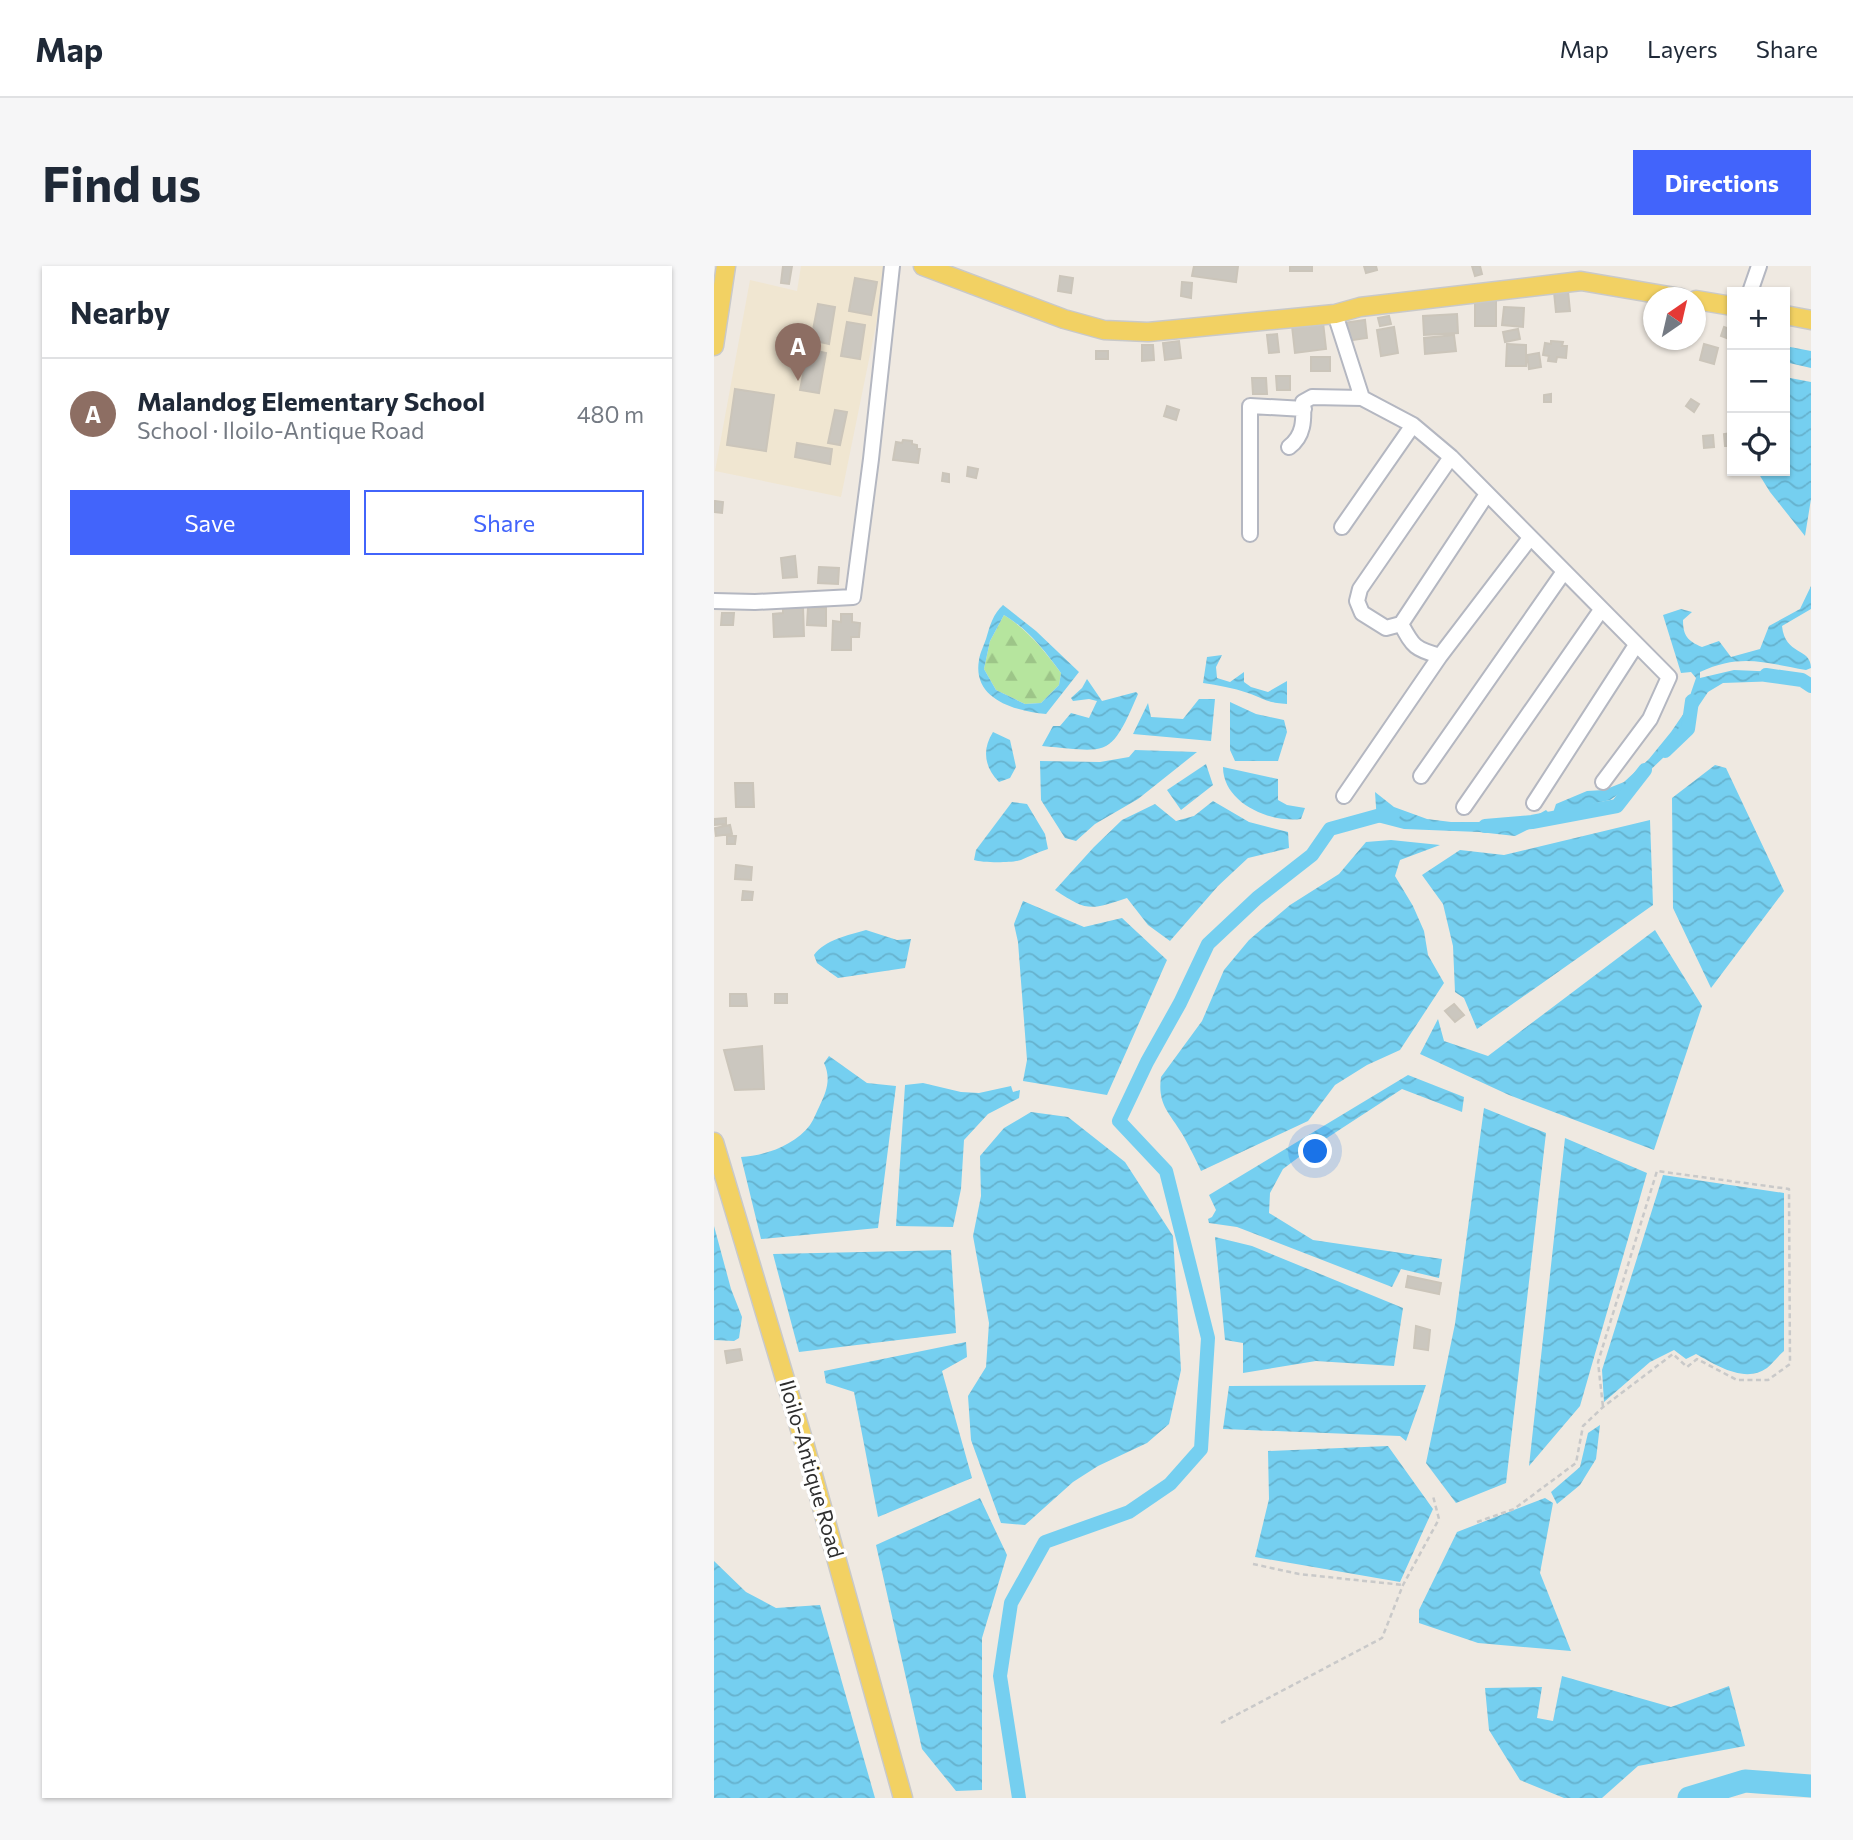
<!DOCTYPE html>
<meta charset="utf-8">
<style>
:root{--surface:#fff;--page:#f6f6f7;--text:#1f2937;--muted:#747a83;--line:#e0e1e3;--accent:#4264fb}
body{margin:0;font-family:Commissioner,sans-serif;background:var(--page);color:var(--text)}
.controls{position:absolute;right:21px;top:21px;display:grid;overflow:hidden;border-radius:0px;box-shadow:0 2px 5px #0004}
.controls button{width:63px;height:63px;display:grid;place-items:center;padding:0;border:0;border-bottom:2px solid var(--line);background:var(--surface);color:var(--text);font:35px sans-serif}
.compass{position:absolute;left:929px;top:21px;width:63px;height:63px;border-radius:50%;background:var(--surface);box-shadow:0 2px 5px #0004;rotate:34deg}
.you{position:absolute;left:602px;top:886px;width:24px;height:24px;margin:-18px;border:5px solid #fff;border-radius:50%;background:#1a73e8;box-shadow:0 0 0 10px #1a73e833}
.badge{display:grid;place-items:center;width:46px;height:46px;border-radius:50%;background:var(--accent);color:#fff;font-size:23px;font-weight:700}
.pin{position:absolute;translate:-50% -58px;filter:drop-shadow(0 2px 4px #0008)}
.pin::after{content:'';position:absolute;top:37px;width:24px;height:21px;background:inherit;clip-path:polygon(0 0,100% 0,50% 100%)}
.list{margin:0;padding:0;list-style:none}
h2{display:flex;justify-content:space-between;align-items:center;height:91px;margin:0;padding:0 28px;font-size:30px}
h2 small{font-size:23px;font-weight:400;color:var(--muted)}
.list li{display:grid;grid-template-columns:46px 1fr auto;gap:21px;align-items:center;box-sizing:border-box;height:112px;padding:0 28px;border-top:2px solid var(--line)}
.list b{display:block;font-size:26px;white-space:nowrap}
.list p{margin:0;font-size:23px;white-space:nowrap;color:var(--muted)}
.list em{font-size:23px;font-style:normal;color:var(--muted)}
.actions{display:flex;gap:14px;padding:21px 28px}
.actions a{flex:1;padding:16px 0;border:2px solid var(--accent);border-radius:0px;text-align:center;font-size:24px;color:var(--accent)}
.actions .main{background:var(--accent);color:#fff}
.icon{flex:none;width:38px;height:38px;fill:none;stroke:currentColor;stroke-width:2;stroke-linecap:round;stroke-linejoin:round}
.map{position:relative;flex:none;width:1097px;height:1532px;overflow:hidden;border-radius:0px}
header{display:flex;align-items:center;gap:42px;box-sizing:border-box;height:98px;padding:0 35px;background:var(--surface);border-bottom:2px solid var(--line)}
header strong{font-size:33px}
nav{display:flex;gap:38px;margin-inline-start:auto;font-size:24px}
.intro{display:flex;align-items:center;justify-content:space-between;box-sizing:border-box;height:168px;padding:0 42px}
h1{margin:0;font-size:49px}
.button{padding:18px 32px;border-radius:0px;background:var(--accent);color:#fff;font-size:24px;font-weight:700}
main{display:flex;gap:42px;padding:0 42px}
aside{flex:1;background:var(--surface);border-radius:0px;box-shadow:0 2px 5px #0004}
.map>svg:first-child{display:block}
.education{fill:#f0e6d1}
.forest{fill:url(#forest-firs)}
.water{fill:url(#water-waves);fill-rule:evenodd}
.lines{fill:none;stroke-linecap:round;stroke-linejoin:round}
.canal{stroke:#75cff0;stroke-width:14}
.river{stroke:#75cff0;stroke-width:23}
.building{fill:#cbc7bf;stroke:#cbc5ba;stroke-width:2}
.minor-casing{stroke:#b4b7c1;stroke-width:18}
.major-casing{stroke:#c9c9c9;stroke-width:21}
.path{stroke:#c9c9c9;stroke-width:2.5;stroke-dasharray:5 3.5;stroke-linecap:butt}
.minor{stroke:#fff;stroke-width:14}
.major{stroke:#f2d163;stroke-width:18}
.labels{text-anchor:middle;stroke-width:7;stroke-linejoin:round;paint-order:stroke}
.street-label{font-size:21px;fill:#2e2e2e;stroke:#fff}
</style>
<header>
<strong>Map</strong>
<nav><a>Map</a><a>Layers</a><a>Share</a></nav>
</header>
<div class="intro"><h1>Find us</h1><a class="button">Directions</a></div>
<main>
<aside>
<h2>Nearby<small></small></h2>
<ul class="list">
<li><span class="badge" style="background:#8d6e63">A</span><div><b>Malandog Elementary School</b><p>School · Iloilo-Antique Road</p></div><em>480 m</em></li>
</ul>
<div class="actions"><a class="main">Save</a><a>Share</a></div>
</aside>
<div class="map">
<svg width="1097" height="1532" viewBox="0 0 1097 1532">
<defs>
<pattern id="forest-firs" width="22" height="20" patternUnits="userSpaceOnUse" patternTransform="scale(1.75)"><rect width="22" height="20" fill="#b6e59e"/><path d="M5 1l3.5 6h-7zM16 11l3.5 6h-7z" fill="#9dc588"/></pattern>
<pattern id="water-waves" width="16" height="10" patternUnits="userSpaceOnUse" patternTransform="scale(1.75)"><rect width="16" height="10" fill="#75cff0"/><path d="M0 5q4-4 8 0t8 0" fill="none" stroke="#66b2ce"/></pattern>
</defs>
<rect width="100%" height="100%" fill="#efe9e1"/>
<path class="education" d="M 87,0 L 174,0 L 127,231 L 1,205 L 36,14 L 83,25 Z"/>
<path class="forest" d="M 290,349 C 314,364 330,384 347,407 L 345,419 L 327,437 L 311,438 L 282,424 L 270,403 L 276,375 Z"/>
<path class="water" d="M 1071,80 L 1097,85 L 1097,102 L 1071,96 Z
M 1071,111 L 1097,116 L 1097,233 L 1091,270 L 1056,226 L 1043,205 L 1071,205 Z
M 1097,320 L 1097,343 L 1068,360 C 1071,390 1097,381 1097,402 L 1092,404 C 1051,397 1027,387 986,406 L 986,412 L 1020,404 L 1067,406 L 1070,411 L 1067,415 L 1009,417 L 994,426 L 951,490 L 928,512 L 896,534 L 839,547 L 842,538 L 873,525 L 890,524 L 910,516 L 935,493 L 957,466 L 970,447 L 982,412 L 977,406 L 967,407 L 949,349 L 967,343 L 978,346 L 969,354 C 969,370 974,375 988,381 L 1005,375 L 1017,391 L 1046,383 L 1055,360 L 1086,343 Z
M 289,339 L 322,365 L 365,406 L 332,448 C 301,445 258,433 265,394 C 266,387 270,379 272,373 C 276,359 279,348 289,339 ZM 290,349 C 315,364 330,384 347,407 L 345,419 L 327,437 L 311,438 L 282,424 L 270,403 L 276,375 Z
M 508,389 L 502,401 L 503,412 L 516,416 L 530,406 L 530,416 L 537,421 L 554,426 L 573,415 L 573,438 C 552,437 552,433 534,427 C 519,422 504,419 489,417 L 493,391 Z
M 373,413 L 388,435 L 422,426 L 424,428 C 396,493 395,486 328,480 L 339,460 L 346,460 L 357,447 L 375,452 L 383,435 L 375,433 L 359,435 L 357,432 L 368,422 Z
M 485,433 L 501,433 L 497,475 L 419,468 L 434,437 L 437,451 L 469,453 Z
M 516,436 L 542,448 L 570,454 L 573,466 L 564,495 L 521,495 L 516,484 Z
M 279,466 L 296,474 L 302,501 L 296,512 L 285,516 C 270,501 268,483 279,466 Z
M 421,484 L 483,486 L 424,533 L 381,558 L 362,575 L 351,572 L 327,534 L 326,495 L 386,496 L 415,491 Z
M 492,498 L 499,519 L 467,544 L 453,524 Z
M 1001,499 L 1012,502 L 1070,625 L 997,722 L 959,642 L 958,532 Z
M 509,501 L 564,513 L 564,534 L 573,539 L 591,542 L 587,553 C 556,557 509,537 509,501 Z
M 661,526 L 680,541 L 713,553 L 737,556 L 769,556 L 802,561 L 832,544 L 839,551 L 801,570 L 765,566 L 690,563 L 663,556 Z
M 499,535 L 535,556 L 574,566 L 575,582 L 534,592 L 504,620 L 456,675 L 434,659 L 413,632 C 376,644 374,646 341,624 L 380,581 L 408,554 L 441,538 L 462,555 L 480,550 Z
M 298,536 L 313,538 L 331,568 L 334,583 C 324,586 316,590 307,594 C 299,597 268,597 260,594 L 262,584 Z
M 936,554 L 939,639 L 763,763 L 750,732 L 741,726 L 739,680 L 729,638 L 708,609 L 746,584 L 790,589 Z
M 677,574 L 726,579 L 686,594 L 681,610 L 699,640 L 710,665 L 714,689 L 730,717 L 686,784 L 653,799 L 621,819 L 594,855 L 487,905 C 482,894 476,882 470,871 C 457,848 443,840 447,811 L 488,755 L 510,704 L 535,674 L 576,639 L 625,608 L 652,576 Z
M 309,635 L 370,661 L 408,652 L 453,694 L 393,829 L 309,815 L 313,794 L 304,676 L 300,658 Z
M 152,664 L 183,674 L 197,673 L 191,702 L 124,712 L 103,697 L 100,689 C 111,674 134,669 152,664 Z
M 941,664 L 988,740 L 940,884 L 795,829 L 706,788 L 724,753 L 730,775 L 774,790 Z
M 115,790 L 153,817 L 182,820 L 164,962 L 47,973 L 27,891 C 51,890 81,879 96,859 C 100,853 103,845 106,839 C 113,825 117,812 110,797 Z
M 694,809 L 750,831 L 748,846 L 688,823 L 593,885 L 569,903 L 556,927 L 555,947 L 599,974 L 728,993 L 725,1012 L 687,1003 L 678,1021 L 523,961 L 495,957 L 494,953 L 498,951 L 502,944 L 495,929 Z
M 209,817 L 247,826 L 265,827 L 297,820 L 299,826 L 306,824 L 305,832 L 274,848 L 250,874 L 247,923 L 239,961 L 182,960 L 191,819 Z
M 770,842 L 832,867 L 792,1217 L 742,1237 L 712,1197 L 741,1058 Z
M 317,846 L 354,851 L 411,896 L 459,970 L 467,1104 L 455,1158 L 433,1177 L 384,1200 L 359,1216 L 311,1259 L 287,1257 L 257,1174 L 254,1130 L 272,1101 L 275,1057 L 259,970 L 267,930 L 266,890 L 290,862 Z
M 851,872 L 933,907 L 866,1140 L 815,1200 Z
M 949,909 L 1070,927 L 1070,1085 C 1064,1090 1059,1097 1053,1102 C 1031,1118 1002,1099 982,1088 L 972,1093 L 960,1084 L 936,1096 L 890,1136 L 888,1104 Z
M 0,960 L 17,1023 L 28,1051 L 25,1072 L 20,1075 L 0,1074 Z
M 501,971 L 538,980 L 689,1042 L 680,1100 L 602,1095 L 529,1107 L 529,1077 L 511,1074 Z
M 237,984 L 242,1067 L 85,1086 L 59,988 Z
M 252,1076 L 253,1091 L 228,1105 L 258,1212 L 164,1251 L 140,1126 L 112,1117 L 110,1105 Z
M 712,1119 L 692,1175 L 686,1170 L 509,1163 L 515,1120 Z
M 886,1159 L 882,1193 L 866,1219 L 843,1238 L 837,1226 L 866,1201 L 874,1167 Z
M 674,1180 L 719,1243 L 686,1316 L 541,1291 L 555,1233 L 554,1185 Z
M 266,1232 L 293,1289 L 268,1372 L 268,1524 L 242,1525 L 208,1483 L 162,1279 Z
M 831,1232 L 839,1237 L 826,1307 L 857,1385 L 764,1377 L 705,1357 L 705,1344 L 743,1266 Z
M 0,1295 L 32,1326 L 62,1342 L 106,1339 L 161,1532 L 0,1532 Z
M 848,1410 L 957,1441 L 1015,1420 L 1031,1480 L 924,1500 L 888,1532 L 850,1532 L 806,1514 L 775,1464 L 771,1422 L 828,1421 L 823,1452 L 839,1455 Z"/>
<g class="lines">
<path class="canal" d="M 1052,409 L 1088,414 L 1097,420
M 951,485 L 974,463 L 978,435
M 771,560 L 818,556 L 903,540 L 931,504
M 305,1532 L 286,1410 L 297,1337 L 331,1276 L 415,1246 L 456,1218 L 487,1183 L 494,1072 L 452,905 L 405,855 L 433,796 L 466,737 L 494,678 L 543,632 L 598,589 L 616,563 L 674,547 L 679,549"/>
<path class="river" d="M 975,1532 L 1031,1515 L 1097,1520"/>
</g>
<path class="building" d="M 69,0 L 78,0 L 75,18 L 67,17 Z
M 480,0 L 524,0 L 522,16 L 478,10 Z
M 576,0 L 598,0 L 598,5 L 576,5 Z
M 650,0 L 662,0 L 663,4 L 652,7 Z
M 758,0 L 766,0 L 768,8 L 761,10 Z
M 346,10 L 359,12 L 357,27 L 344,25 Z
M 141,12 L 163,16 L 157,49 L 135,45 Z
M 468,16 L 478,17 L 477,32 L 467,30 Z
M 854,25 L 856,45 L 842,46 L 840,26 Z
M 782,33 L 782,60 L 761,60 L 761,34 Z
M 104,38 L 121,41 L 115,78 L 97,74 Z
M 790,41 L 810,42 L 809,61 L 788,59 Z
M 743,48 L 744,67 L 710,69 L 709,50 Z
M 675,50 L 677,58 L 666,60 L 664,52 Z
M 651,54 L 653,72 L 631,75 L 629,57 Z
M 133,56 L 151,59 L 146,93 L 127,90 Z
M 609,56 L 612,83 L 581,87 L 578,60 Z
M 680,61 L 684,87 L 667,90 L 663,64 Z
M 1010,61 L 1018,64 L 1018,74 L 1007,70 Z
M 804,63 L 806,73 L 791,76 L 789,66 Z
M 563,68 L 565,86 L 555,87 L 553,69 Z
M 740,69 L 742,85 L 711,88 L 710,72 Z
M 465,75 L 467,92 L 451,94 L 449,77 Z
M 837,75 L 849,76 L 848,80 L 853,80 L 852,92 L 843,91 L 842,96 L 834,95 L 835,90 L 829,89 L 831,77 L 837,78 Z
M 793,78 L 812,79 L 812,100 L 792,100 Z
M 990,78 L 1004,82 L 1000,98 L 986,94 Z
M 428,79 L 439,79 L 440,94 L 428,95 Z
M 94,83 L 112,87 L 105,127 L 86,124 Z
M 382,85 L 394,85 L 394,93 L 382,93 Z
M 825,87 L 827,101 L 815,103 L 813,89 Z
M 597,91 L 616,91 L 616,105 L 597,105 Z
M 562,110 L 576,110 L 576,124 L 563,124 Z
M 538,112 L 552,112 L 553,128 L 539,128 Z
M 21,123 L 60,129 L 52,185 L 13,179 Z
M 837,128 L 837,136 L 830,136 L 830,129 Z
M 977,133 L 985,138 L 980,146 L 972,140 Z
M 453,140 L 465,144 L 462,154 L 450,150 Z
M 121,144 L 133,146 L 126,179 L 114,177 Z
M 1018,167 L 1018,180 L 1011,180 L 1010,168 Z
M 999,169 L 1000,181 L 990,182 L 989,170 Z
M 189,174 L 198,175 L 198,178 L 203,179 L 203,183 L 206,183 L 204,197 L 179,194 L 182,176 L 188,177 Z
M 83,177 L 118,183 L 116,198 L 81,191 Z
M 254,201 L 264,203 L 262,212 L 253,210 Z
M 229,207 L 235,208 L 235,216 L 228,215 Z
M 1,235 L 9,236 L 8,247 L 0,246 Z
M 81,290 L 83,311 L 69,312 L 67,292 Z
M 105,301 L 125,302 L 124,318 L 104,317 Z
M 89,341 L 90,370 L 60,371 L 59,348 L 69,347 L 69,342 Z
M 94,341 L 112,342 L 112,360 L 93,359 Z
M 8,347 L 20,347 L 19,359 L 7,359 Z
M 127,348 L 138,348 L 138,356 L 146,357 L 145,371 L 137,371 L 137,384 L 118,384 L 119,355 L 127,356 Z
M 21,517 L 39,517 L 40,541 L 22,541 Z
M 12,552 L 12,558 L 0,559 L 0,553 Z
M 16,559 L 18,568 L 2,570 L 1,562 Z
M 13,570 L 22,570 L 21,578 L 13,578 Z
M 22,599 L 38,601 L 37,614 L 21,613 Z
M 29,625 L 39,626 L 38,634 L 28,634 Z
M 16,728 L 32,728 L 33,740 L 16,740 Z
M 61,728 L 73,728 L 73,737 L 61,737 Z
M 740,738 L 750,749 L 741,756 L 731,745 Z
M 48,780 L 50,823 L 21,824 L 10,784 Z
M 694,1010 L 727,1017 L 725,1028 L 692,1021 Z
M 702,1060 L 716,1064 L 714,1084 L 700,1082 Z
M 26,1083 L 28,1094 L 13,1097 L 11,1085 Z"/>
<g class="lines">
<defs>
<path id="minor" d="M 1036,26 L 1045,0
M 648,132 L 699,159 L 737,191 L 955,411 L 936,453 L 889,516
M 575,181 C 590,170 590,154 589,136 L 598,131 L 648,132 L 621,48
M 737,191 L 646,323 L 643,335 L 648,347 L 672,362 L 687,358 L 773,228
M 628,261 L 699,159
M 536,268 L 536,140 L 590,143
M 0,335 L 41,336 L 139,331 L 157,193 L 178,0
M 687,358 C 699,380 700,383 726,390
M 707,510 L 849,307
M 630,530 L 726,390 L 816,272
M 820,537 L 922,379
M 750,541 L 887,344"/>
<path id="major" d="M 209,0 L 350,53 L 390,64 L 434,66 L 621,48 L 646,41 L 867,15 L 967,32
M 982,34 L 1018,40
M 1071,49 L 1097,54
M 0,80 L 12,0
M 0,876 L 91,1180 L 189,1532"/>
</defs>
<use href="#minor" class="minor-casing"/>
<use href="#major" class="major-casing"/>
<path class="path" d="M 763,1256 L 800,1243 L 862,1197 L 869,1160 L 889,1141 L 959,1088 L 973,1101 L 983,1093 L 1023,1114 L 1054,1114 L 1076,1098 L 1075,923 L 943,905 L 884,1096 L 889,1141
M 539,1298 L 585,1308 L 689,1319
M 507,1457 L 668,1372 L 689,1319 L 725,1253 L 719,1230"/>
<use href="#minor" class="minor"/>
<use href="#major" class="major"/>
</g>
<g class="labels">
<g class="street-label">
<text transform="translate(97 1203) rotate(74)" y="7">Iloilo-Antique Road</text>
</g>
</g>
</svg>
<div class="controls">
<button>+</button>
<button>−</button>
<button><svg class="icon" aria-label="locate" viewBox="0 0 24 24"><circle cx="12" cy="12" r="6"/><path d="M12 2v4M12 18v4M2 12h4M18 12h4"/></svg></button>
</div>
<svg class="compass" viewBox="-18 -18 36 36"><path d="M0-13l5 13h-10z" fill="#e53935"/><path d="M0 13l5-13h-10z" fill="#747a83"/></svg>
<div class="you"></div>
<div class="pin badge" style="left:84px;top:115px;background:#8d6e63">A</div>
</div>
</main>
